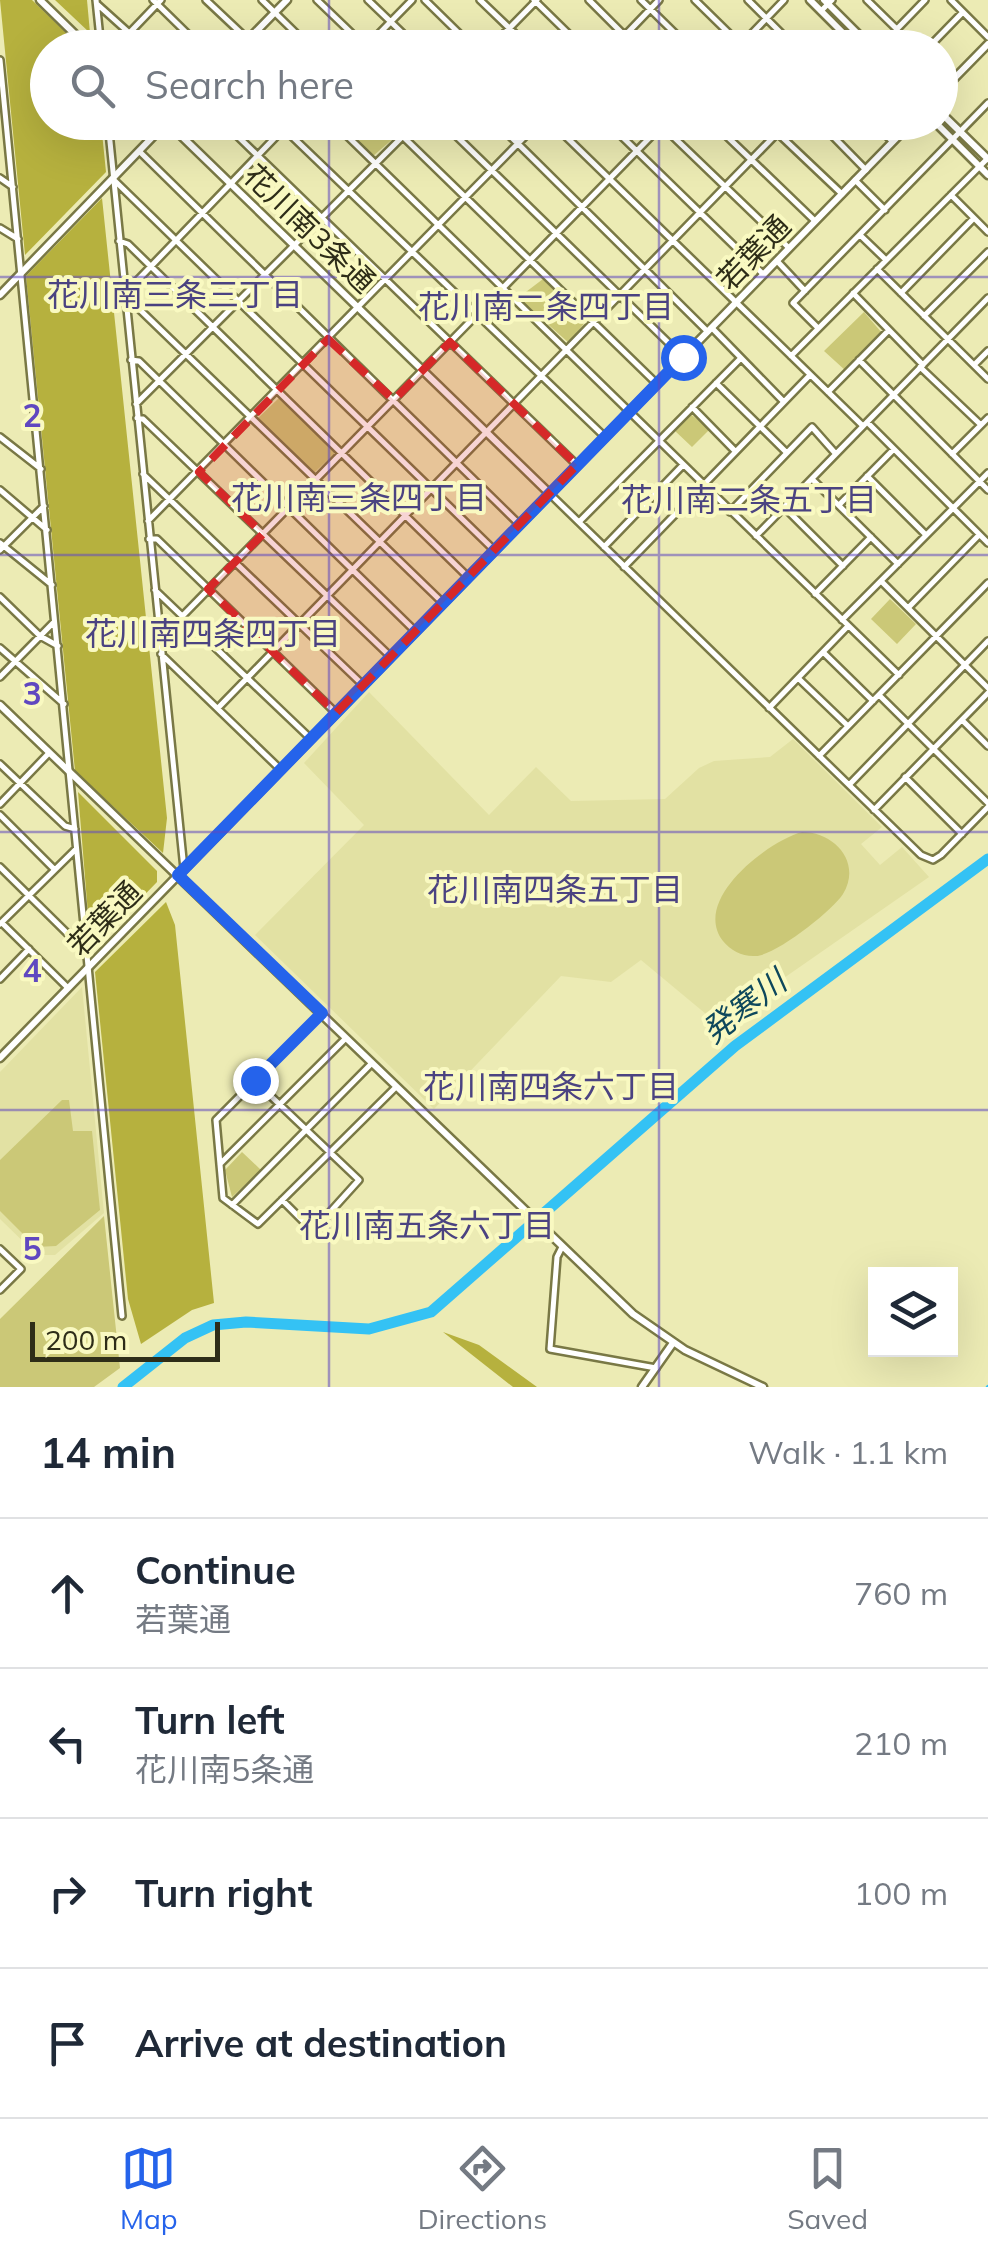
<!DOCTYPE html>
<meta charset="utf-8">
<style>
:root{--surface:#fff;--page:#f2f2f3;--text:#1f2937;--muted:#747a83;--line:#e0e1e3;--accent:#2563eb}
body{margin:0;font-family:Mulish,"Noto Sans JP",sans-serif;background:var(--page);color:var(--text)}
.controls{position:absolute;right:30px;bottom:30px;display:grid;overflow:hidden;border-radius:0px;box-shadow:0 10px 40px #0002}
.controls button{width:90px;height:90px;display:grid;place-items:center;padding:0;border:0;border-bottom:2px solid var(--line);background:var(--surface);color:var(--text);font:50px sans-serif}
.scale{position:absolute;left:30px;bottom:25px;width:190px;box-sizing:border-box;padding-left:10px;border:5px solid #2e2d18;border-top:0;font-size:28px;line-height:35px;white-space:nowrap;color:#2e2d18;-webkit-text-stroke:8px #f9f9c1;paint-order:stroke}
.stop{position:absolute;width:30px;height:30px;margin:-22px;border:8px solid #2563eb;border-radius:50%;background:#fff}
.stop.end{background:#2563eb;border-color:#fff;box-shadow:0 2px 10px #0008}
.list{margin:0;padding:0;list-style:none}
h2{display:flex;justify-content:space-between;align-items:center;height:130px;margin:0;padding:0 40px;font-size:42px}
h2 small{font-size:32px;font-weight:400;color:var(--muted)}
.list li{display:grid;grid-template-columns:65px 1fr auto;gap:30px;align-items:center;box-sizing:border-box;height:150px;padding:0 40px;border-top:2px solid var(--line)}
.list b{display:block;font-size:38px;white-space:nowrap}
.list p{margin:0;font-size:32px;white-space:nowrap;color:var(--muted)}
.list em{font-size:32px;font-style:normal;color:var(--muted)}
.icon{flex:none;width:55px;height:55px;fill:none;stroke:currentColor;stroke-width:2;stroke-linecap:round;stroke-linejoin:round}
.map{position:relative;flex:none;width:988px;height:1387px;overflow:hidden}
.search{position:absolute;background:var(--surface);box-shadow:0 10px 40px #0002;left:30px;right:30px;top:30px;height:110px;display:flex;align-items:center;gap:25px;box-sizing:border-box;padding:0 35px;border-radius:55px;color:var(--muted);font-size:38px}
.sheet{height:730px;background:var(--surface)}
nav{display:flex;justify-content:space-around;align-items:center;box-sizing:border-box;height:140px;border-top:2px solid var(--line);background:var(--surface);font-size:28px;color:var(--muted)}
nav a{display:grid;justify-items:center;gap:5px}
nav .on{color:var(--accent)}
.map>svg:first-child{display:block}
.built{fill:#e2e1a3}
.green{fill:#cbc877}
.forest{fill:#b6b13e}
.lines{fill:none;stroke-linecap:round;stroke-linejoin:round}
.stream{stroke:#34c2f4;stroke-width:2.5}
.river{stroke:#34c2f4;stroke-width:11}
.minor-casing{stroke:#797845;stroke-width:10}
.tertiary-casing{stroke:#797845;stroke-width:11}
.minor{stroke:#fff;stroke-width:5}
.tertiary{stroke:#fff;stroke-width:6}
.route{stroke:#2563eb;stroke-width:12}
.marked{fill:#d62828;fill-opacity:0.2;stroke:#d62828;stroke-width:8;stroke-dasharray:20 12;stroke-linejoin:round}
.grid{fill:none;stroke:#6048c0;stroke-width:2.5;stroke-opacity:0.55}
.labels{text-anchor:middle;stroke-width:8;stroke-linejoin:round;paint-order:stroke}
.street-label{font-size:30px;fill:#2e2d18;stroke:#f9f9c1}
.neighbourhood-label{font-size:32px;fill:#4b4381;stroke:#f9f9c1}
.water-label{font-size:32px;font-style:italic;fill:#0e485c;stroke:#f9f9c1}
.grid-label{font-size:32px;text-anchor:middle;font-weight:bold;fill:#6048c0;stroke:#f9f9c1;stroke-width:8;stroke-linejoin:round;paint-order:stroke}
</style>
<div class="map">
<svg width="988" height="1387" viewBox="0 0 988 1387">
<rect width="100%" height="100%" fill="#ecebb4"/>
<path class="built" d="M 369,692 L 489,815 L 536,767 L 571,801 L 665,799 L 699,768 L 714,761 L 770,757 L 793,739 L 882,827 L 861,844 L 880,865 L 902,847 L 929,877 L 718,1024 L 641,960 L 611,982 L 561,976 L 434,1109 L 255,935 L 364,825 L 304,763 Z
M 82,987 L 104,1213 L 55,1255 L 37,1255 L 0,1219 L 0,1072 Z"/>
<path class="green" d="M 339,123 L 382,123 L 394,138 L 373,156 Z
M 543,279 L 586,321 L 569,343 L 518,298 Z
M 864,312 L 882,333 L 846,371 L 824,351 Z
M 279,398 L 335,453 L 314,473 L 258,418 Z
M 689,413 L 710,429 L 692,447 L 674,430 Z
M 890,599 L 916,624 L 897,644 L 871,619 Z
M 802,832 C 835,832 862,863 843,894 C 832,911 776,955 756,956 C 743,957 731,951 723,941 C 691,900 768,841 802,832 Z
M 62,1100 L 69,1100 L 73,1131 L 92,1131 L 100,1210 L 56,1246 L 36,1247 L 0,1211 L 0,1160 Z
M 242,1152 L 261,1170 L 232,1197 L 225,1170 Z
M 104,1216 L 120,1368 L 94,1387 L 0,1387 L 0,1319 Z"/>
<path class="forest" d="M 0,0 L 32,0 L 81,47 L 48,48 L 48,122 L 101,123 L 106,172 L 25,255 Z
M 55,0 L 87,0 L 90,33 Z
M 102,198 L 167,818 L 163,853 L 75,771 L 26,276 Z
M 78,792 L 157,871 L 157,882 L 91,950 Z
M 166,902 L 175,925 L 214,1303 L 192,1310 L 141,1344 L 128,1299 L 95,972 Z
M 443,1332 L 479,1345 L 537,1387 L 513,1387 Z"/>
<g class="lines">
<path class="stream" d="M 987,1387 L 988,1386"/>
<path class="river" d="M 123,1387 L 185,1338 L 213,1325 L 246,1322 L 369,1329 L 431,1312 L 735,1046 L 988,859"/>
<defs>
<path id="minor" d="M 96,0 L 101,48
M 153,0 L 202,48
M 206,0 L 257,48
M 262,0 L 311,48
M 317,0 L 367,48
M 368,0 L 418,48
M 425,0 L 474,48
M 480,0 L 530,48
M 534,0 L 583,48
M 589,0 L 637,48
M 641,0 L 690,48
M 695,0 L 744,48
M 748,0 L 796,48
M 867,0 L 916,48
M 951,0 L 988,37
M 97,4 L 146,48
M 821,11 L 832,0
M 897,29 L 925,0
M 115,48 L 161,0
M 365,48 L 412,0
M 490,48 L 537,0
M 613,48 L 659,0
M 738,48 L 784,0
M 928,48 L 963,12
M 0,60 L 122,1316
M 108,122 L 184,869
M 223,122 L 577,465
M 277,122 L 605,437
M 333,122 L 899,675
M 388,122 L 657,384
M 442,122 L 683,357
M 496,122 L 707,331
M 551,122 L 863,426
M 607,122 L 763,274
M 658,122 L 789,248
M 712,122 L 815,221
M 766,122 L 842,194
M 819,122 L 866,170
M 873,122 L 892,141
M 139,151 L 519,524
M 0,178 L 13,187
M 855,180 L 885,210
M 115,181 L 494,550
M 951,195 L 988,232
M 0,228 L 18,239
M 860,235 L 886,260
M 119,241 L 128,244 L 468,577
M 777,261 L 805,291
M 877,269 L 988,379
M 124,287 L 133,285 L 290,122
M 853,293 L 923,365
M 901,293 L 974,218
M 125,301 L 134,304 L 443,603
M 924,316 L 988,252
M 712,328 L 783,401
M 818,328 L 793,303 L 988,103
M 791,356 L 987,159
M 131,360 L 139,361 L 415,631
M 859,360 L 988,490
M 974,365 L 988,351
M 920,367 L 981,425
M 716,383 L 787,453
M 828,392 L 889,330
M 136,404 L 417,122
M 692,407 L 735,451
M 137,418 L 143,419 L 391,657
M 867,422 L 988,543
M 0,437 L 41,469
M 952,454 L 988,418
M 143,474 L 363,685
M 867,476 L 925,534
M 812,479 L 898,564
M 0,490 L 47,530
M 549,493 L 921,855 L 933,860 L 941,855 L 988,807
M 839,505 L 894,449
M 784,507 L 843,566
M 730,512 L 812,427 L 835,453
M 148,521 L 539,122
M 579,522 L 741,358
M 756,536 L 988,298
M 149,539 L 157,539 L 336,713
M 0,543 L 52,585
M 604,547 L 682,466
M 0,550 L 44,506
M 624,567 L 810,375
M 881,581 L 988,688
M 155,590 L 311,739
M 815,594 L 871,537
M 0,597 L 40,636 L 58,646
M 908,608 L 979,535
M 842,620 L 988,473
M 160,639 L 665,122
M 0,648 L 64,704
M 823,652 L 873,701
M 161,654 L 281,770
M 0,677 L 54,622
M 798,678 L 848,726
M 879,695 L 988,803
M 218,708 L 788,122
M 769,708 L 848,626
M 962,720 L 988,746
M 819,756 L 988,583
M 0,764 L 65,826 L 75,829
M 905,777 L 962,834
M 849,785 L 988,641
M 0,804 L 49,753
M 874,810 L 988,693
M 0,815 L 54,869
M 0,867 L 74,940 L 86,944
M 2,923 L 68,988
M 0,924 L 76,849
M 0,979 L 29,949
M 322,1013 L 216,1120 L 223,1198 L 258,1224 L 396,1087
M 255,1081 L 359,1180 L 313,1231 L 282,1200
M 220,1164 L 345,1039
M 232,1205 L 372,1063
M 562,1247 L 557,1257 L 550,1349 L 656,1368
M 0,1249 L 21,1269 L 0,1290"/>
<path id="tertiary" d="M 40,0 L 89,48
M 810,0 L 858,48
M 824,0 L 872,48
M 240,48 L 287,0
M 940,93 L 988,44
M 940,112 L 988,159
M 167,122 L 549,493
M 935,122 L 988,175
M 0,295 L 167,122
M 0,705 L 633,1314 L 685,1350 L 763,1387
M 0,1058 L 912,122
M 642,1387 L 673,1343"/>
</defs>
<use href="#minor" class="minor-casing"/>
<use href="#tertiary" class="tertiary-casing"/>
<use href="#minor" class="minor"/>
<use href="#tertiary" class="tertiary"/>
</g>
<g class="lines">
<path class="route" d="M 255,1080 L 322,1013 L 178,875 L 683,357"/>
</g>
<path class="marked" d="M 328,339 L 394,400 L 450,342 L 577,465 L 336,713 L 208,589 L 263,534 L 199,472 Z"/>
<path class="grid" d="M 329,0 L 329,48M 659,0 L 659,48M 329,122 L 329,1387M 659,122 L 659,1387M 0,277 L 988,277M 0,555 L 988,555M 0,832 L 988,832M 0,1110 L 988,1110"/>
<g class="labels">
<g class="street-label">
<text transform="translate(309 229) rotate(44)" y="10">花川南3条通</text>
<text transform="translate(754 253) rotate(-46)" y="10">若葉通</text>
<text transform="translate(105 919) rotate(-46)" y="10">若葉通</text>
</g>
<g class="neighbourhood-label">
<text x="175" y="306">花川南三条三丁目</text>
<text x="546" y="318">花川南二条四丁目</text>
<text x="359" y="509">花川南三条四丁目</text>
<text x="749" y="511">花川南二条五丁目</text>
<text x="213" y="645">花川南四条四丁目</text>
<text x="555" y="901">花川南四条五丁目</text>
<text x="551" y="1098">花川南四条六丁目</text>
<text x="427" y="1237">花川南五条六丁目</text>
</g>
<g class="water-label">
<text transform="translate(744 1007) rotate(-38)" y="11">発寒川</text>
</g>
</g>
<g class="grid-label">
<text x="32" y="427">2</text>
<text x="32" y="705">3</text>
<text x="32" y="982">4</text>
<text x="32" y="1260">5</text>
</g>
</svg>
<div class="controls">
<button><svg class="icon" aria-label="layers" viewBox="0 0 24 24"><path d="M12 4l9 5-9 5-9-5zM3 14l9 5 9-5"/></svg></button>
</div>
<div class="scale">200 m</div>
<div class="stop" style="left:683px;top:357px"></div>
<div class="stop end" style="left:255px;top:1080px"></div>
<div class="search"><svg class="icon" aria-label="search" viewBox="0 0 24 24"><circle cx="10" cy="10" r="6"/><path d="M15 15l6 6"/></svg>Search here</div>
</div>
<section class="sheet">
<h2>14 min<small>Walk · 1.1 km</small></h2>
<ul class="list">
<li><svg class="icon" aria-label="ahead" viewBox="0 0 24 24"><path d="M12 20V5M6 11l6-6 6 6"/></svg><div><b>Continue</b><p>若葉通</p></div><em>760 m</em></li>
<li><svg class="icon" aria-label="left" viewBox="0 0 24 24"><path d="M17 20v-9H6M10 6l-5 5 5 5"/></svg><div><b>Turn left</b><p>花川南5条通</p></div><em>210 m</em></li>
<li><svg class="icon" aria-label="right" viewBox="0 0 24 24"><path d="M7 20v-9h11M14 6l5 5-5 5"/></svg><div><b>Turn right</b></div><em>100 m</em></li>
<li><svg class="icon" aria-label="arrive" viewBox="0 0 24 24"><path d="M6 21V4h12l-3 4 3 4H6"/></svg><div><b>Arrive at destination</b></div></li>
</ul>
</section>
<nav>
<a class="on"><svg class="icon" aria-label="map" viewBox="0 0 24 24"><path d="M3 6l6-2 6 2 6-2v14l-6 2-6-2-6 2zM9 4v14M15 6v14"/></svg>Map</a>
<a><svg class="icon" aria-label="directions" viewBox="0 0 24 24"><path d="M12 3l9 9-9 9-9-9zM9 14v-3h6M13 9l2 2-2 2"/></svg>Directions</a>
<a><svg class="icon" aria-label="saved" viewBox="0 0 24 24"><path d="M7 4h10v16l-5-4-5 4z"/></svg>Saved</a>
</nav>
